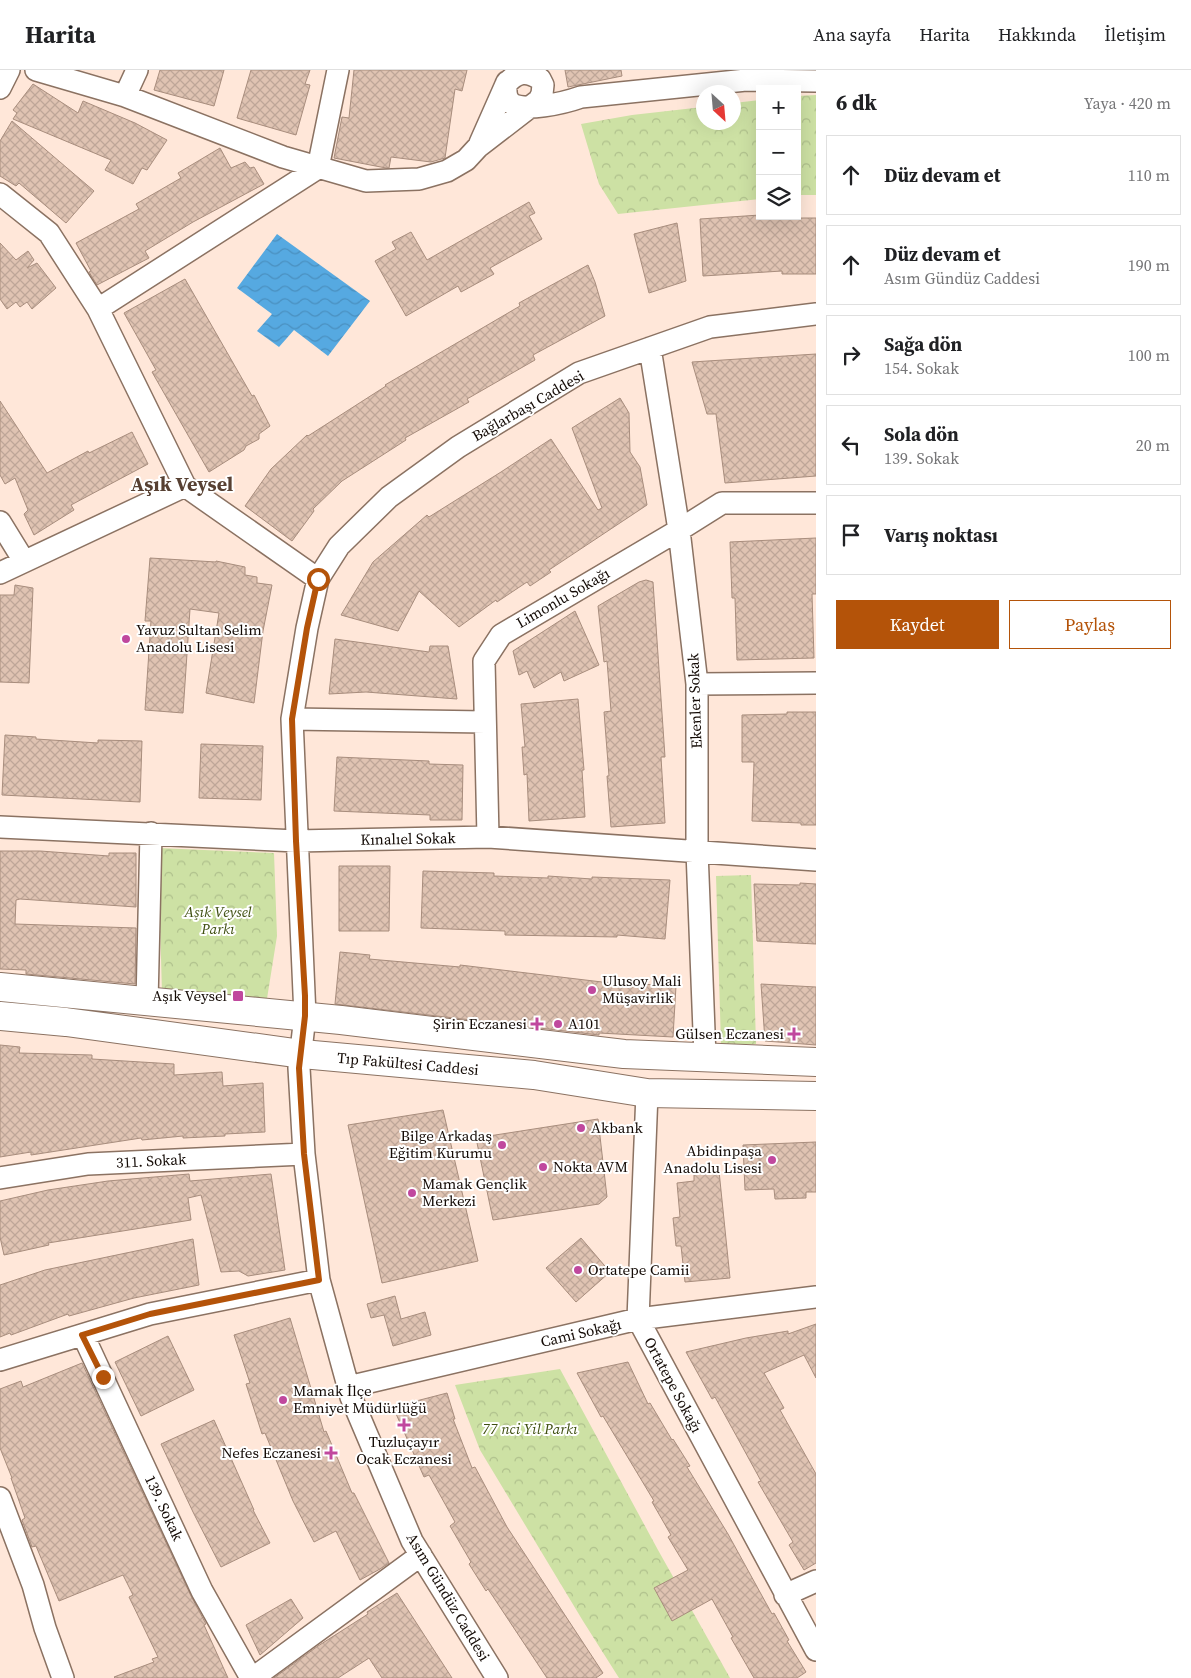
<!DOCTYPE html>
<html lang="tr">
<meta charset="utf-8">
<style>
:root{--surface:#fff;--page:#f2f2f2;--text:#202124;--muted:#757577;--line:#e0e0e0;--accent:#b45309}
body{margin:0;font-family:"Source Serif 4",serif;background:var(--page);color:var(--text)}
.controls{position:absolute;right:15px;top:15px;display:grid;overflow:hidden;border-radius:0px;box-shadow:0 5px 20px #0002}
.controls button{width:45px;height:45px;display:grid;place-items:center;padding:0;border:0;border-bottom:1px solid var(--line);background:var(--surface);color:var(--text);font:25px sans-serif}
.compass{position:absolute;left:696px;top:15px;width:45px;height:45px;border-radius:50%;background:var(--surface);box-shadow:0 5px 20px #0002;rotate:154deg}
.stop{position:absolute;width:15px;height:15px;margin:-11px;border:4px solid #b45309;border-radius:50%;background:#fff}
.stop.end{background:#b45309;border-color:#fff;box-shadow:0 1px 5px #0008}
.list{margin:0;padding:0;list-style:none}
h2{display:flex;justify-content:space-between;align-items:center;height:65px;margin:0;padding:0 20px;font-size:21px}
h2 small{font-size:16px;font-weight:400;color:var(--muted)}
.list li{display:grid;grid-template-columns:32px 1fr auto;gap:15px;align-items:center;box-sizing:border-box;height:80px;margin:0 10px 10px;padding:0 10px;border:1px solid var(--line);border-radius:0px}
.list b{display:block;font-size:19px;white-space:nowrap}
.list p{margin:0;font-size:16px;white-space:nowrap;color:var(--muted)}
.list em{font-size:16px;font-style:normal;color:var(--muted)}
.actions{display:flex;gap:10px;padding:15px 20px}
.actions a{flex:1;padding:11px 0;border:1px solid var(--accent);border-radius:0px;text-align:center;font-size:18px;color:var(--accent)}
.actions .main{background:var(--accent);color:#fff}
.icon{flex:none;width:28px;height:28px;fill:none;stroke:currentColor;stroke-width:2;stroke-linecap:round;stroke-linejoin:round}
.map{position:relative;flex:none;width:816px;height:1608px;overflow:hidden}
header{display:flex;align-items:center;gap:30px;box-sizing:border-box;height:70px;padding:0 25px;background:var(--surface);border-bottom:1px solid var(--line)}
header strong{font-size:24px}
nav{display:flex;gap:28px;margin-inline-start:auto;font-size:18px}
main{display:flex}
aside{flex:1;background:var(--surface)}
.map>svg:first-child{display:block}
.park{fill:url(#park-crowns)}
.water{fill:url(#water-waves)}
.building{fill:url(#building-cross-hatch);stroke:#a88d7d}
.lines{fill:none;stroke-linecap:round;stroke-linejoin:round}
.minor-casing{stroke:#8b7262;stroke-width:24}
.major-casing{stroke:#8b7262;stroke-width:30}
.minor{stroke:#fff;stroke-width:21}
.major{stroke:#fff;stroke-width:28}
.route{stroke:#b45309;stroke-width:6}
.poi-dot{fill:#c0489e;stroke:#fff;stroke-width:2}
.labels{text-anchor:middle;stroke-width:4;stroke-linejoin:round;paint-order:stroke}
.street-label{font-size:15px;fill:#130a05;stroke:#fff}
.poi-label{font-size:15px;fill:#130a05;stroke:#fff;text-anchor:start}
.park-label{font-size:15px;font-style:italic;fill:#3f4f10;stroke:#fff}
.district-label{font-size:20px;font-weight:bold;fill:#574032;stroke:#fff}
</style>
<header>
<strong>Harita</strong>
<nav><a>Ana sayfa</a><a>Harita</a><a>Hakkında</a><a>İletişim</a></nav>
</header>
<main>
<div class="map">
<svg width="816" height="1608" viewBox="0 0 816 1608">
<defs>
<pattern id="park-crowns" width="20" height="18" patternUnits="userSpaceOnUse" patternTransform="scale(1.25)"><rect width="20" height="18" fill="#cde1a4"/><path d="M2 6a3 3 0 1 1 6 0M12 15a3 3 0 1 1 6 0" fill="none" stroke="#afc08c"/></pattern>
<pattern id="water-waves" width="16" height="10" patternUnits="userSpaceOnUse" patternTransform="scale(1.25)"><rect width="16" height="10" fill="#56a9e1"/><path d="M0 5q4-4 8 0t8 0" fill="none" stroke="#4a90c0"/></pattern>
<pattern id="building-cross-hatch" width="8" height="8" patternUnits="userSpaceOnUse" patternTransform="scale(1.25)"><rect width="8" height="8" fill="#dfc3b2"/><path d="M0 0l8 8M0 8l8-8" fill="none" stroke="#bea698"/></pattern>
</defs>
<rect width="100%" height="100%" fill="#ffe7d9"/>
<path class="park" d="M 816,25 L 816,125 L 797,125 L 797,26 Z
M 760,30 L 760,129 L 618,144 L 599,114 L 581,54 L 632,45 L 703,37 L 704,52 L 734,52 L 734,33 Z
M 158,778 L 274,783 L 277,866 L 266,935 L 162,924 Z
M 751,805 L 756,974 L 721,975 L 716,806 Z
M 560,1299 L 658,1480 L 730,1608 L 619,1608 L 583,1551 L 480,1380 L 455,1315 Z"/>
<path class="water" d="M 277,164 L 370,231 L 328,286 L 294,260 L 279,277 L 257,261 L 272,244 L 237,218 Z"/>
<path class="building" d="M 160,0 L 224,0 L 214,36 L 154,20 Z
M 251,0 L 310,0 L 305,14 L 310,15 L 296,65 L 237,48 Z
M 354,0 L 467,0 L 462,21 L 455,19 L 445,88 L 431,92 L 391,87 L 389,98 L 386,98 L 334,88 L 342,47 L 349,48 Z
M 565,0 L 621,0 L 622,6 L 568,17 Z
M 33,14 L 78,43 L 83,31 L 135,53 L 167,70 L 147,100 L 142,98 L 133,114 L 105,100 L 111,90 L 13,49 L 17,43 L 13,40 Z
M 12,51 L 94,121 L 66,153 L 19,113 L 16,116 L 0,106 L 0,71 Z
M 220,78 L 231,98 L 245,92 L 250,98 L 254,97 L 264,114 L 193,152 L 145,181 L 149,188 L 97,215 L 89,202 L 91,201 L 76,173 L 139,139 L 136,134 L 181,108 L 178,103 Z
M 529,132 L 535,143 L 529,146 L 542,169 L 490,198 L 494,204 L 461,222 L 458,216 L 406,246 L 375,191 L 396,179 L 392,172 L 411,162 L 427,190 Z
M 760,145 L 760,146 L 763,146 L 763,148 L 816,148 L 816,204 L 782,204 L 782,201 L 703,206 L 700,149 Z
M 677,153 L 686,211 L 649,223 L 634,164 Z
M 0,173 L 16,190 L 28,181 L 34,190 L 27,198 L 37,193 L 56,218 L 32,239 L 27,232 L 20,237 L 16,232 L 7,239 L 0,229 Z
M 588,195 L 595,212 L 605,246 L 533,285 L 535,290 L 467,329 L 469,332 L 405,368 L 406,370 L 342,411 L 313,439 L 314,441 L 292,471 L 245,436 L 271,399 L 307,365 L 308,366 L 386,316 L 385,315 L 520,236 L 519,233 Z
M 185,209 L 252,326 L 254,325 L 270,356 L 259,364 L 259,369 L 246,376 L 244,380 L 209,402 L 152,302 L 156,300 L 124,243 Z
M 816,284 L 816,406 L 725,413 L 716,344 L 707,344 L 692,292 Z
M 620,328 L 629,343 L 630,382 L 640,397 L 647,435 L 549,500 L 551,502 L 530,516 L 527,512 L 497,532 L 496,530 L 459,557 L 419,521 L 398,561 L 341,545 L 373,492 L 427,445 L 429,447 L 501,402 L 551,369 L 598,440 L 602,438 L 572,358 Z
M 0,331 L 47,403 L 88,381 L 89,383 L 132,362 L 148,394 L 71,435 L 74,440 L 34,465 L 24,444 L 28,440 L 15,408 L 5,414 L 0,405 Z
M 816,468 L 816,524 L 812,524 L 814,588 L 737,590 L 735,528 L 732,528 L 730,472 Z
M 150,488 L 216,492 L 216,491 L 245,497 L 245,505 L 257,507 L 257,513 L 272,515 L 263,561 L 254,633 L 206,623 L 219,543 L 190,539 L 183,643 L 145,640 L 151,551 L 145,551 Z
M 646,510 L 653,512 L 665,687 L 661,687 L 665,753 L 611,757 L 607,706 L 609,706 L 604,642 L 611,641 L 607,591 L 604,592 L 598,536 L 639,512 Z
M 15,515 L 33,518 L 29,613 L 0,612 L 0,525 L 14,525 Z
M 575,541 L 599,595 L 564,611 L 561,602 L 534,618 L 527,601 L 519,605 L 513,581 Z
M 335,569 L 429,582 L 430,576 L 448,576 L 457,629 L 366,622 L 329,624 Z
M 578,629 L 584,700 L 582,700 L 585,747 L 529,751 L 527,704 L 524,705 L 522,677 L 525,677 L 521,634 Z
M 787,642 L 816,642 L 816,755 L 801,755 L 801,753 L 752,751 L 754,692 L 742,692 L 742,645 L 787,644 Z
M 5,665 L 36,667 L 36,669 L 98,673 L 98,670 L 142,671 L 140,732 L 2,725 Z
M 201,674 L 263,676 L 261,730 L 199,728 Z
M 337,687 L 429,691 L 429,694 L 463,695 L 462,750 L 430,750 L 430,745 L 334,741 Z
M 0,781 L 40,781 L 109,786 L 109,783 L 136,783 L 136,837 L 20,829 L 16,830 L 15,854 L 136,858 L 135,914 L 26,904 L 26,900 L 0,899 Z
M 339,796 L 390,796 L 389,861 L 339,861 Z
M 423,801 L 494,803 L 494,806 L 548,808 L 548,806 L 592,809 L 592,807 L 670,810 L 665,869 L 617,865 L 617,867 L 505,865 L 505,861 L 421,858 Z
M 800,813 L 816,814 L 816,874 L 757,871 L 754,814 L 800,815 Z
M 340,882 L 370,885 L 369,889 L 460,897 L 460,895 L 602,912 L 676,916 L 673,967 L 599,963 L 599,965 L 335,934 Z
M 761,914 L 816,917 L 816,975 L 765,971 Z
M 0,975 L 20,977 L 19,983 L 92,985 L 92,989 L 174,994 L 174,1005 L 222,1002 L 223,1016 L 263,1013 L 265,1062 L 225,1064 L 225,1066 L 183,1068 L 183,1066 L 142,1070 L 141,1068 L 31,1085 L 31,1082 L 0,1087 Z
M 443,1040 L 478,1191 L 382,1213 L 348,1055 Z
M 598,1049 L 607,1127 L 599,1134 L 493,1150 L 476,1068 Z
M 816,1072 L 816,1122 L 806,1122 L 806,1128 L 775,1129 L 774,1119 L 745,1120 L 743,1075 Z
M 719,1101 L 730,1208 L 685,1212 L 681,1176 L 676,1176 L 673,1148 L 680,1147 L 677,1113 L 694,1111 L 694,1103 Z
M 189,1104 L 190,1111 L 271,1104 L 285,1200 L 248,1206 L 239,1201 L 221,1202 L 201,1125 L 188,1128 L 191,1150 L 48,1173 L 49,1175 L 4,1185 L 0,1167 L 0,1131 L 48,1120 L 108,1111 Z
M 581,1168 L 610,1202 L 576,1232 L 546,1198 Z
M 193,1169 L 199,1215 L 134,1228 L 69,1246 L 68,1244 L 11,1265 L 10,1263 L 0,1267 L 0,1215 L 45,1200 Z
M 395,1226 L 401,1249 L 425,1242 L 431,1265 L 393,1276 L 384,1245 L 371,1248 L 367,1234 Z
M 290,1248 L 324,1362 L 326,1361 L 352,1423 L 354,1423 L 389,1493 L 380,1499 L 360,1510 L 336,1461 L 314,1472 L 293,1431 L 265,1363 L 262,1364 L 246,1314 L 250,1313 L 234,1265 Z
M 816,1254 L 816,1308 L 804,1285 L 764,1303 L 784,1338 L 780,1340 L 816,1404 L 816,1493 L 804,1500 L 789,1475 L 793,1472 L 758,1412 L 761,1411 L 743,1378 L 715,1327 L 712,1329 L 686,1282 L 746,1268 L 788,1261 L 788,1264 Z
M 168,1266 L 194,1320 L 141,1346 L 115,1292 Z
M 628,1292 L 648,1334 L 650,1333 L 672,1370 L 673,1369 L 690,1396 L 687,1397 L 728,1464 L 772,1544 L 774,1543 L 789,1570 L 787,1571 L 806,1602 L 797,1608 L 754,1608 L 731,1568 L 733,1567 L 712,1529 L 672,1551 L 654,1518 L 688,1500 L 668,1467 L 671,1465 L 652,1432 L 654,1431 L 603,1346 L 601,1347 L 577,1303 Z
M 82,1293 L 191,1526 L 206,1554 L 204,1555 L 228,1608 L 115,1608 L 114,1607 L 154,1592 L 152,1589 L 158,1587 L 129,1527 L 133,1525 L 123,1505 L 59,1531 L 36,1476 L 32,1477 L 22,1450 L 25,1448 L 11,1408 L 12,1408 L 0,1378 L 0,1319 L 21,1311 L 23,1317 Z
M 447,1323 L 455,1349 L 453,1349 L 472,1398 L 475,1397 L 507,1457 L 603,1603 L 596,1608 L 547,1608 L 488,1519 L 486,1521 L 469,1494 L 471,1492 L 450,1456 L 455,1452 L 429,1405 L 424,1407 L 393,1337 Z
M 214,1350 L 254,1440 L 253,1440 L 270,1473 L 221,1497 L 193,1442 L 161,1374 Z
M 397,1523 L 452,1608 L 382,1608 L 369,1588 L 338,1608 L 274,1608 L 318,1576 L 368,1544 L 367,1542 Z
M 291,1529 L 303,1548 L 260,1585 L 246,1555 Z"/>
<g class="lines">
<defs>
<path id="minor" d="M 36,0 L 125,26 L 283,87 L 366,111 L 419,109 L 447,101 L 466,90 L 478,77 L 539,30 L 542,24 L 543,15 L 540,9 C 526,0 517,2 506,14 C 506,20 505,27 510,32 C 520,44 567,32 581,27 L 746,10 L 816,11
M 0,18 L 9,0
M 125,26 L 137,0
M 480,73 L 507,12
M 0,124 L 49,163 L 98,239 L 185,416 L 318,509
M 98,239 L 318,98 L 338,0
M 650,278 L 679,460 L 697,614 L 697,781 L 705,987
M 0,452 L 24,491
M 0,503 L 185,416
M 697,614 L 816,613
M 292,649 L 485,652
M 0,757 L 296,771 L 488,767 L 816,790
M 488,767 L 484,591 L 501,565 L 679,460 L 722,433 L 816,433
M 147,932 L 151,763
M 647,1023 L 638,1249 L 816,1580
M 0,1108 L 88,1094 L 304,1084
M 83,1265 L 202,1521 L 251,1608
M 0,1290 L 150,1244 L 319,1210
M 348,1317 L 638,1249 L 816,1227
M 0,1428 L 33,1515 L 45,1558 L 63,1608
M 785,1525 L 816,1511
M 253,1608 L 421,1485
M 497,1608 L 412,1471 L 351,1327 L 319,1210 L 304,1084 L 299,998 L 305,946 L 292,649 L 307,558 L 318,509 L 339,476 L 389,427 L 458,377 L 579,303 L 710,257 L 816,244"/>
<path id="major" d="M 0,917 L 341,950 L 624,984 L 816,992
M 0,946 L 66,952 L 302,984 L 534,1005 L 647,1023 L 816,1026"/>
</defs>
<use href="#minor" class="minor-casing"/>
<use href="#major" class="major-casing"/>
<use href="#minor" class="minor"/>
<use href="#major" class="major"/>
</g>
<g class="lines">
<path class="route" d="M 103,1307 L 82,1265 L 150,1244 L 319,1210 L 304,1084 L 299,998 L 305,946 L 305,926 L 296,771 L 292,649 L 307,558 L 318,509"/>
</g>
<g class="poi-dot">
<circle cx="126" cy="569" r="5"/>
<circle cx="592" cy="920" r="5"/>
<rect x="232" y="920" width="12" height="12" rx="2.5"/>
<path d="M534.5 946.5h5v5h5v5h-5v5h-5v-5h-5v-5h5z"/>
<circle cx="558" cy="954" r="5"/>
<path d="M791.5 956.5h5v5h5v5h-5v5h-5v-5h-5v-5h5z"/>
<circle cx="581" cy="1058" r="5"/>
<circle cx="502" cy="1075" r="5"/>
<circle cx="772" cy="1090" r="5"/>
<circle cx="543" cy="1097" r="5"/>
<circle cx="412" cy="1123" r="5"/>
<circle cx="578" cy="1200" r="5"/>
<circle cx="283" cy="1330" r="5"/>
<path d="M401.5 1347.5h5v5h5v5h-5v5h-5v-5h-5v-5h5z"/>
<path d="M328.5 1375.5h5v5h5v5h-5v5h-5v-5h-5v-5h5z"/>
</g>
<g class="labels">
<g class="street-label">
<text transform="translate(528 336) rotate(-30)" y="5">Bağlarbaşı Caddesi</text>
<text transform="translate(563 528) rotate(-30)" y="5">Limonlu Sokağı</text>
<text transform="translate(695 631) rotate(-92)" y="5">Ekenler Sokak</text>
<text transform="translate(408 769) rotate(-1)" y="5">Kınalıel Sokak</text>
<text transform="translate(408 994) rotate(5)" y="5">Tıp Fakültesi Caddesi</text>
<text transform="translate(151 1091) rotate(-3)" y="5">311. Sokak</text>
<text transform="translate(581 1263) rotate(-13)" y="5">Cami Sokağı</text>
<text transform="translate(673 1315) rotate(62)" y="5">Ortatepe Sokağı</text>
<text transform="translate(164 1438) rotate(65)" y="5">139. Sokak</text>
<text transform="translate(448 1527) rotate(59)" y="5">Asım Gündüz Caddesi</text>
</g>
<g class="poi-label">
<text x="136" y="565">Yavuz Sultan Selim<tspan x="136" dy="17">Anadolu Lisesi</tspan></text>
<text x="602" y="916">Ulusoy Mali<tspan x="602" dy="17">Müşavirlik</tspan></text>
<text x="227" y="931" text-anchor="end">Aşık Veysel</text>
<text x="527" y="959" text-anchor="end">Şirin Eczanesi</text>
<text x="568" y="959">A101</text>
<text x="784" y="969" text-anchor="end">Gülsen Eczanesi</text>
<text x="591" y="1063">Akbank</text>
<text x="492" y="1071" text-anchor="end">Bilge Arkadaş<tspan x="492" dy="17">Eğitim Kurumu</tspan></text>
<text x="762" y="1086" text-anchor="end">Abidinpaşa<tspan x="762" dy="17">Anadolu Lisesi</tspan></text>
<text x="553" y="1102">Nokta AVM</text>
<text x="422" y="1119">Mamak Gençlik<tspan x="422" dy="17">Merkezi</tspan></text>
<text x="588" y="1205">Ortatepe Camii</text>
<text x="293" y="1326">Mamak İlçe<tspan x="293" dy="17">Emniyet Müdürlüğü</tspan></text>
<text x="404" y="1377" text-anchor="middle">Tuzluçayır<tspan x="404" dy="17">Ocak Eczanesi</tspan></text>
<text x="321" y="1388" text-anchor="end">Nefes Eczanesi</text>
</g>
<g class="park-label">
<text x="218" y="847">Aşık Veysel<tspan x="218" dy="17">Parkı</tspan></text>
<text x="530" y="1364">77 nci Yil Parkı</text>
</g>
<g class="district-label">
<text x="182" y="421">Aşık Veysel</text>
</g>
</g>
</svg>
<div class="controls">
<button>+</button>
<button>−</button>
<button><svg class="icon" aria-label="layers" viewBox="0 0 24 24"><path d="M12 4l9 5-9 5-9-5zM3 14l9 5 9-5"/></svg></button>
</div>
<svg class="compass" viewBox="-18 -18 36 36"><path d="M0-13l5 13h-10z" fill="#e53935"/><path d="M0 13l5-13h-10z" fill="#757577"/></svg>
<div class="stop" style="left:318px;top:509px"></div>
<div class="stop end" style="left:103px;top:1307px"></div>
</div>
<aside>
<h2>6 dk<small>Yaya · 420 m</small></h2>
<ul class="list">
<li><svg class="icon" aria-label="ahead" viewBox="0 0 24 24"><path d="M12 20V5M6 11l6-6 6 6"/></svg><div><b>Düz devam et</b></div><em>110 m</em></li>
<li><svg class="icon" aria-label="ahead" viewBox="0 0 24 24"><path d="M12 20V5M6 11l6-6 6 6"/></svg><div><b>Düz devam et</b><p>Asım Gündüz Caddesi</p></div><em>190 m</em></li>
<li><svg class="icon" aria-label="right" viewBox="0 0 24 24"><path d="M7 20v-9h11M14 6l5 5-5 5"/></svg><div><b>Sağa dön</b><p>154. Sokak</p></div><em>100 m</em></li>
<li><svg class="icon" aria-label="left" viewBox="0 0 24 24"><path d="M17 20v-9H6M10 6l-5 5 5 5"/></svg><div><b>Sola dön</b><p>139. Sokak</p></div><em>20 m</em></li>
<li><svg class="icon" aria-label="arrive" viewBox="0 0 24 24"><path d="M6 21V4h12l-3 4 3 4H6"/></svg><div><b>Varış noktası</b></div></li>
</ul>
<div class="actions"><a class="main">Kaydet</a><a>Paylaş</a></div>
</aside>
</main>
